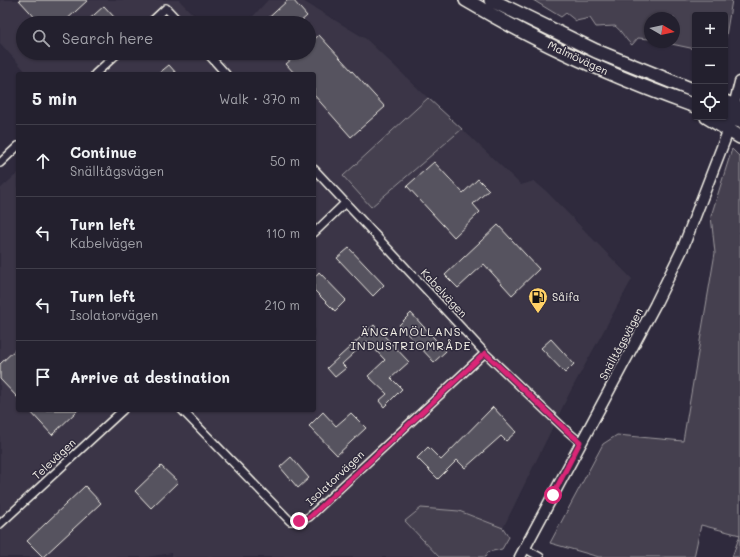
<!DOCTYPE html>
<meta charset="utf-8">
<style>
:root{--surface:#23202e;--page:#2f2d3a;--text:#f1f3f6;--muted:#a3a3aa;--line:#403e4a}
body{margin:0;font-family:Mali,sans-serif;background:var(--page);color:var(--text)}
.controls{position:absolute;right:12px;top:12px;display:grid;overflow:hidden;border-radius:4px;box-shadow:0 1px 3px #0004}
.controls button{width:36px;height:36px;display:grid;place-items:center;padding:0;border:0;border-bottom:1px solid var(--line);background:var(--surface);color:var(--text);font:20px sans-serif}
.compass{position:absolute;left:644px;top:12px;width:36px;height:36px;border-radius:50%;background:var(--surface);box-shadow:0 1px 3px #0004;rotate:99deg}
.stop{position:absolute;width:12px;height:12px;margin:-9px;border:3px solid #db2777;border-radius:50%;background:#fff}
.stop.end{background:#db2777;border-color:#fff;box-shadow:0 1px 4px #0008}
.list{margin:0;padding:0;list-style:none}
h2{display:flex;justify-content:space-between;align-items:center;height:52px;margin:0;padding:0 16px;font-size:17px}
h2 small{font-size:13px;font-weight:400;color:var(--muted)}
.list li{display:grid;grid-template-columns:26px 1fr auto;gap:12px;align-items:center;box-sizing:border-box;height:72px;padding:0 16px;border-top:1px solid var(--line)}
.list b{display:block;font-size:15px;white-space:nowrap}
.list p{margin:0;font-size:13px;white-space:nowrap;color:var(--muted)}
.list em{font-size:13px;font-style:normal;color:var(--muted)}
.icon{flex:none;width:22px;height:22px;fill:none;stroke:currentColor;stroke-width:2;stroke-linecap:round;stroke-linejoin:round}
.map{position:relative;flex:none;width:740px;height:557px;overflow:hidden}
.search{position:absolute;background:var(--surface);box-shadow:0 1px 3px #0004;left:16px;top:16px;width:300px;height:44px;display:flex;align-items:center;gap:10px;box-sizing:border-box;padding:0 14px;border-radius:22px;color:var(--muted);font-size:15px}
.panel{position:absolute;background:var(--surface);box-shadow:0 1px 3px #0004;left:16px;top:72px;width:300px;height:340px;border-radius:4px}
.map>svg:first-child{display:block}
.built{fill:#3b3647}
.green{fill:#454050;stroke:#9c989c}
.building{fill:#56525f;stroke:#f4f1e8}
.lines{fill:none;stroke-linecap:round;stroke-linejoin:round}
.street-casing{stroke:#f4f1e8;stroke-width:10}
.secondary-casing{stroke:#f4f1e8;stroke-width:13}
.highway-casing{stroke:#f4f1e8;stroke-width:16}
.street{stroke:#2f2a3d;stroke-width:7}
.secondary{stroke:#2f2a3d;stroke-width:10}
.highway{stroke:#2f2a3d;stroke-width:13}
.route{stroke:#db2777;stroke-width:5}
.labels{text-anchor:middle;stroke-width:3;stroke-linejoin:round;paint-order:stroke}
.street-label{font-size:11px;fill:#f4f1e8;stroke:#2f2a3d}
.poi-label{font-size:11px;fill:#f4f1e8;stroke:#2f2a3d;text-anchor:start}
.neighbourhood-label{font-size:12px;letter-spacing:1px;fill:#f4f1e8;stroke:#2f2a3d}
</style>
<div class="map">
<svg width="740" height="557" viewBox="0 0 740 557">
<rect width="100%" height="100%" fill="#2f2a3d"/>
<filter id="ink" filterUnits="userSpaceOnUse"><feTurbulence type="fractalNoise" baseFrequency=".025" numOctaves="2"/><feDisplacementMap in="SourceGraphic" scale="8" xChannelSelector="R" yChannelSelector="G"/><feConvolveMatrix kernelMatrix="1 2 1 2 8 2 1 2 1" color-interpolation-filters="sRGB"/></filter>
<g filter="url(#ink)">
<path class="built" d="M 0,0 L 179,0 L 201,23 L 23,23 L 23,53 L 309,53 L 309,23 L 247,23 L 268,0 L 301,0 L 366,39 L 428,98 L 343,176 L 371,206 L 462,129 L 521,185 L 534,181 L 546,191 L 632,279 L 570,392 L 503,528 L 459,511 L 405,521 L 439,557 L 172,557 L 172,553 L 146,557 L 0,557 L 0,189 L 18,173 L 18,410 L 314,410 L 314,74 L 28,74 L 0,43 Z"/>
<path class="green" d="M 533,0 L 732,0 L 725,42 L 725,15 L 695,15 L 695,49 L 662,42 L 674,42 L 674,18 L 650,18 L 650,39 L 638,38 L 632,45 C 626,41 622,31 615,26 L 596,27 L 590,18 L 576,21 L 566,13 L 561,17 Z
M 428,98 L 462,129 L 371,207 L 343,176 Z
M 732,149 L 740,157 L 740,557 L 732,557 L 740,535 L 701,525 L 694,557 L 599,557 L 550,543 L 603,444 L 617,435 L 683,441 L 715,253 L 711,216 Z
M 421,508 L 459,511 L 503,528 L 509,537 L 502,549 L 488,552 L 485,557 L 439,557 L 405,521 Z"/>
<path class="building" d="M 19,0 L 88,0 L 63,23 L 40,23 Z
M 288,0 L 293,0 L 307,16 L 299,23 L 263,23 Z
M 104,6 L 115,18 L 109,23 L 85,23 Z
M 319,35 L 385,107 L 351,137 L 314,95 L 314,74 L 295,74 L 286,64 L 299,53 L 309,53 L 309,44 Z
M 169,65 L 177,74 L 158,74 Z
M 434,162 L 463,193 L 478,179 L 489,190 L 473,204 L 480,212 L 454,237 L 407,186 Z
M 498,225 L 539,269 L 512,295 L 484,264 L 458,288 L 445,275 Z
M 349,248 L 384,285 L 373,296 L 337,258 Z
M 319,272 L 346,300 L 335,311 L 314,290 L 314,278 Z
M 411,313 L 446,351 L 434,362 L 399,325 Z
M 374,325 L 409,362 L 391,378 L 402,389 L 384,407 L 379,401 L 387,394 L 368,376 L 385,360 L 367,341 L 342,364 L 346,368 L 335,377 L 327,368 Z
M 551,339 L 574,364 L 565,373 L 541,348 Z
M 18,347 L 18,398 L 0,379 L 0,364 Z
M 493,407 L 516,432 L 506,441 L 501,436 L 465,468 L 457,460 L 438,479 L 417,458 L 428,447 L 441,460 Z
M 29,410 L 78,410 L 52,435 Z
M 323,412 L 336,426 L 351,413 L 366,428 L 337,455 L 309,426 Z
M 291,457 L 309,478 L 298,488 L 280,467 Z
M 161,466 L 178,482 L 151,508 L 135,491 Z
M 85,486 L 101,503 L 43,557 L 27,541 Z"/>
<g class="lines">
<defs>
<path id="street" d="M 150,23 L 166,8 L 180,23
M 207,53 L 226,74
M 95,74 L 118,53
M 0,163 L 18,146
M 314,169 L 485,353 L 566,430 L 580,442
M 314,233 L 345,203
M 182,410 L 290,521 L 299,521 L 309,517 L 485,353
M 0,524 L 123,410
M 524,548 L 540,557"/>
<path id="secondary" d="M 736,98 L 740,82
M 520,557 L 655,305 L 682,250 L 727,134"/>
<path id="highway" d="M 466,0 C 538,43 616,78 695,106
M 491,0 L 596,51 L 695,91
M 725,102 L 740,108
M 725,116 L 740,121
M 707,117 L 740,137"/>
</defs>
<use href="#street" class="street-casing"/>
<use href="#secondary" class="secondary-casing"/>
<use href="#highway" class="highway-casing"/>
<use href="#street" class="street"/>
<use href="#secondary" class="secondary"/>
<use href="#highway" class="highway"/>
</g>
</g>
<g class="lines" filter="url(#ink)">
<path class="route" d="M 299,521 L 310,517 L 485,353 L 566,430 L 580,442 L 553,495"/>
</g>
<defs>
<symbol id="fuel-pin" viewBox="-11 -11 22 30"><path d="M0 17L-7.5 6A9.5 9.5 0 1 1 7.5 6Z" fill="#ffd166" stroke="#2f2a3d"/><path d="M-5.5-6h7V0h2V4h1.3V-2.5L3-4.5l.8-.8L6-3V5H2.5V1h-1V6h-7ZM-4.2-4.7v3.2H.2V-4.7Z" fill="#111"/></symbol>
</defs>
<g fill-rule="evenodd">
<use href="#fuel-pin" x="527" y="286" width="22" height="30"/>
</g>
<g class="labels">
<g class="street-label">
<text transform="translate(578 58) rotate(25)" y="4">Malmövägen</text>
<text transform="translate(444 293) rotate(47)" y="4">Kabelvägen</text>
<text transform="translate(621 344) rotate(-62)" y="4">Snälltågsvägen</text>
<text transform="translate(54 459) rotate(-43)" y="4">Televägen</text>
<text transform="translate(335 478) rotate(-43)" y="4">Isolatorvägen</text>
</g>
<g class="poi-label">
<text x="552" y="301">Såifa</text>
</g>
<g class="neighbourhood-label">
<text x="411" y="336">ÄNGAMÖLLANS<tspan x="411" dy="14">INDUSTRIOMRÅDE</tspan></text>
</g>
</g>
</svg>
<div class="controls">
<button>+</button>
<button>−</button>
<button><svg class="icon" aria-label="locate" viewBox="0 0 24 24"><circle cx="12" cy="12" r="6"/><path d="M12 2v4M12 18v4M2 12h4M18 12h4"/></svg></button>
</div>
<svg class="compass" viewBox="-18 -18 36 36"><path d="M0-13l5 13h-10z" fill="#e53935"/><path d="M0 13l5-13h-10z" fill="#a3a3aa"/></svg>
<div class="stop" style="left:553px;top:495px"></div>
<div class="stop end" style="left:299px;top:521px"></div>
<div class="search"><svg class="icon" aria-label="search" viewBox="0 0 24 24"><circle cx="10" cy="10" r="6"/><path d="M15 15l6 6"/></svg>Search here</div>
<section class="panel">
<h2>5 min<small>Walk · 370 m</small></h2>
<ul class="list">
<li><svg class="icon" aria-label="ahead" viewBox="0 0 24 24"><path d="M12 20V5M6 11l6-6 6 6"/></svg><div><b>Continue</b><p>Snälltågsvägen</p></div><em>50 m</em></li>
<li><svg class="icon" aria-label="left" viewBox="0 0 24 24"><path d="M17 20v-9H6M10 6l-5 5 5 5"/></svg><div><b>Turn left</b><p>Kabelvägen</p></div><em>110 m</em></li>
<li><svg class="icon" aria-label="left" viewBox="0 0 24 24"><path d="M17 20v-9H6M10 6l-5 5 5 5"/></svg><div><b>Turn left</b><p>Isolatorvägen</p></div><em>210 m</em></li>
<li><svg class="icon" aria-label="arrive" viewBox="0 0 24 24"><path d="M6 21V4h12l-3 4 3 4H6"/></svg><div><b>Arrive at destination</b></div></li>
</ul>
</section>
</div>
